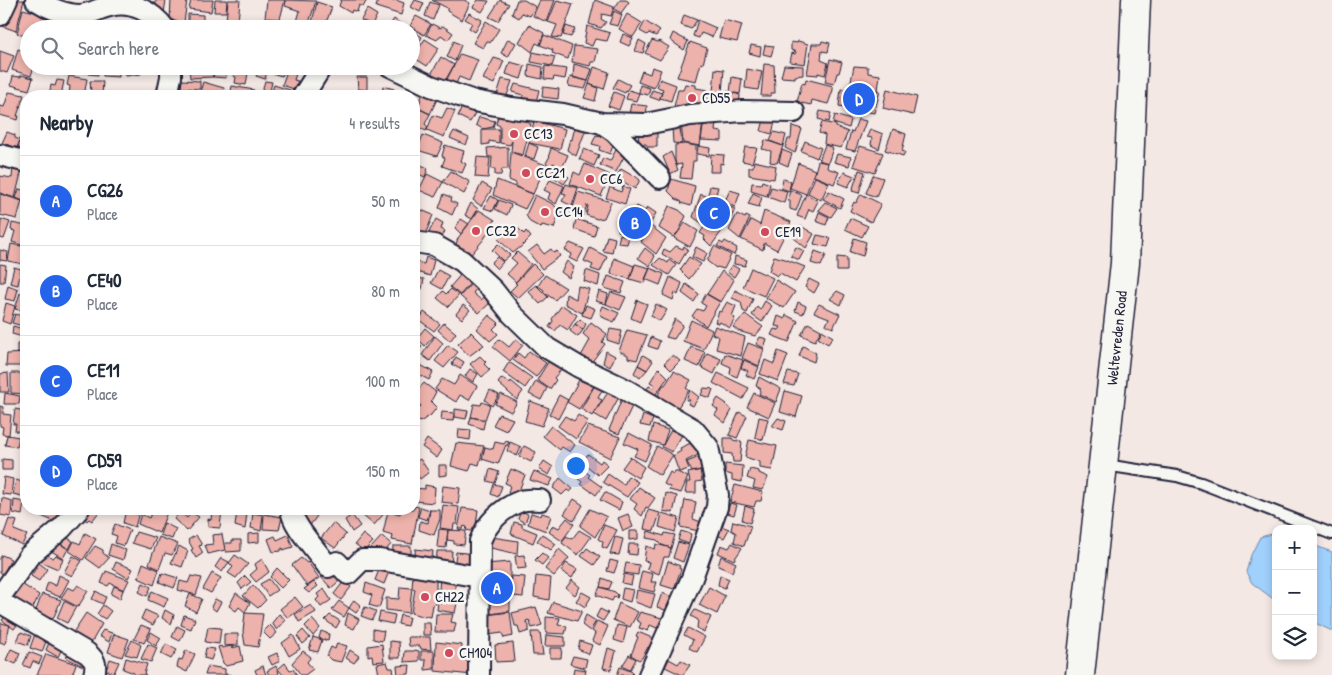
<!DOCTYPE html>
<meta charset="utf-8">
<style>
:root{--surface:#fff;--page:#f2f2f3;--text:#1f2937;--muted:#747a83;--line:#e0e1e3;--accent:#2563eb}
body{margin:0;font-family:"Patrick Hand",sans-serif;background:var(--page);color:var(--text)}
.controls{position:absolute;right:15px;bottom:15px;display:grid;overflow:hidden;border-radius:10px;box-shadow:0 2px 8px #0003}
.controls button{width:45px;height:45px;display:grid;place-items:center;padding:0;border:0;border-bottom:1px solid var(--line);background:var(--surface);color:var(--text);font:25px sans-serif}
.you{position:absolute;left:575px;top:465px;width:18px;height:18px;margin:-12px;border:4px solid #fff;border-radius:50%;background:#1a73e8;box-shadow:0 0 0 8px #1a73e833}
.badge{display:grid;place-items:center;width:32px;height:32px;border-radius:50%;background:var(--accent);color:#fff;font-size:16px;font-weight:700}
.pin{position:absolute;translate:-50% -50%;border:2px solid #fff;box-shadow:0 1px 5px #0006}
.list{margin:0;padding:0;list-style:none}
h2{display:flex;justify-content:space-between;align-items:center;height:65px;margin:0;padding:0 20px;font-size:21px}
h2 small{font-size:16px;font-weight:400;color:var(--muted)}
.list li{display:grid;grid-template-columns:32px 1fr auto;gap:15px;align-items:center;box-sizing:border-box;height:90px;padding:0 20px;border-top:1px solid var(--line)}
.list b{display:block;font-size:19px;white-space:nowrap}
.list p{margin:0;font-size:16px;white-space:nowrap;color:var(--muted)}
.list em{font-size:16px;font-style:normal;color:var(--muted)}
.icon{flex:none;width:28px;height:28px;fill:none;stroke:currentColor;stroke-width:2;stroke-linecap:round;stroke-linejoin:round}
.map{position:relative;flex:none;width:1332px;height:675px;overflow:hidden}
.search{position:absolute;background:var(--surface);box-shadow:0 2px 8px #0003;left:20px;top:20px;width:400px;height:55px;display:flex;align-items:center;gap:12px;box-sizing:border-box;padding:0 18px;border-radius:28px;color:var(--muted);font-size:19px}
.panel{position:absolute;background:var(--surface);box-shadow:0 2px 8px #0003;left:20px;top:90px;width:400px;height:425px;border-radius:20px}
.map>svg:first-child{display:block}
.water{fill:#a0d0fc;stroke:#6e8aaf}
.building{fill:#edb2ab;stroke:#22223b}
.lines{fill:none;stroke-linecap:round;stroke-linejoin:round}
.lane-casing{stroke:#22223b;stroke-width:14}
.street-casing{stroke:#22223b;stroke-width:24}
.secondary-casing{stroke:#22223b;stroke-width:31}
.lane{stroke:#f6f6f2;stroke-width:10}
.street{stroke:#f6f6f2;stroke-width:20}
.secondary{stroke:#f6f6f2;stroke-width:28}
.poi-dot{fill:#d1495b;stroke:#f6f6f2;stroke-width:2}
.labels{text-anchor:middle;stroke-width:5;stroke-linejoin:round;paint-order:stroke}
.poi-label{font-size:15px;fill:#22223b;stroke:#f6f6f2;text-anchor:start}
.street-label{font-size:15px;fill:#22223b;stroke:#f6f6f2}
</style>
<div class="map">
<svg width="1332" height="675" viewBox="0 0 1332 675">
<rect width="100%" height="100%" fill="#f4e8e4"/>
<filter id="ink" filterUnits="userSpaceOnUse"><feTurbulence type="fractalNoise" baseFrequency=".02" numOctaves="2"/><feDisplacementMap in="SourceGraphic" scale="10" xChannelSelector="R" yChannelSelector="G"/><feConvolveMatrix kernelMatrix="1 2 1 2 8 2 1 2 1" color-interpolation-filters="sRGB"/></filter>
<g filter="url(#ink)">
<path class="water" d="M 1276,533 L 1276,601 L 1252,583 L 1246,572 L 1251,555 L 1260,537 Z
M 1313,545 L 1332,552 L 1332,631 L 1313,622 Z"/>
<path class="building" d="M 12,0 L 24,0 L 16,31 L 2,26 Z
M 156,0 L 166,0 L 164,13 L 155,12 Z
M 171,0 L 187,0 L 184,23 L 170,20 Z
M 191,0 L 213,0 L 211,12 L 189,9 Z
M 215,0 L 227,0 L 226,12 L 214,12 Z
M 228,0 L 240,0 L 238,22 L 226,21 Z
M 267,0 L 285,0 L 280,19 L 265,18 Z
M 286,0 L 316,1 L 307,29 L 296,25 L 300,11 L 285,6 Z
M 341,0 L 367,0 L 363,7 L 359,5 L 357,12 L 352,10 L 351,13 L 339,6 Z
M 378,0 L 396,0 L 404,3 L 401,15 L 376,7 Z
M 415,0 L 424,3 L 420,12 L 411,7 Z
M 432,0 L 464,0 L 470,3 L 462,20 L 447,11 L 447,8 Z
M 478,0 L 489,1 L 482,12 L 473,7 Z
M 500,0 L 509,4 L 498,21 L 489,17 Z
M 517,0 L 524,0 L 536,7 L 530,16 L 522,13 L 519,18 L 512,14 Z
M 540,0 L 555,0 L 547,22 L 533,16 Z
M 557,0 L 573,4 L 561,38 L 552,37 L 557,25 L 548,22 Z
M 595,0 L 614,7 L 611,16 L 602,14 L 601,19 L 606,22 L 601,28 L 589,24 Z
M 620,0 L 626,0 L 629,2 L 621,13 L 614,9 Z
M 317,2 L 332,7 L 324,28 L 312,22 Z
M 430,2 L 439,5 L 433,20 L 425,16 Z
M 23,9 L 50,16 L 47,29 L 29,29 L 29,36 L 17,33 Z
M 367,9 L 377,15 L 372,25 L 361,20 Z
M 614,11 L 622,15 L 618,26 L 609,24 Z
M 469,13 L 482,20 L 475,32 L 469,28 L 472,23 L 465,19 Z
M 188,14 L 203,15 L 203,27 L 188,27 Z
M 627,14 L 642,23 L 633,37 L 619,29 Z
M 684,15 L 697,20 L 691,29 L 681,25 Z
M 416,16 L 431,24 L 424,35 L 410,26 Z
M 394,19 L 402,25 L 399,29 L 387,29 Z
M 698,20 L 716,28 L 712,37 L 701,33 L 699,38 L 693,36 Z
M 724,20 L 742,25 L 737,42 L 719,38 Z
M 486,21 L 499,29 L 490,43 L 487,41 L 483,48 L 473,43 Z
M 645,21 L 660,31 L 656,36 L 649,33 L 647,35 L 640,31 Z
M 432,24 L 440,28 L 443,26 L 453,33 L 448,40 L 441,35 L 437,40 L 426,35 Z
M 529,25 L 544,33 L 540,45 L 536,43 L 532,52 L 519,42 Z
M 566,26 L 575,29 L 571,37 L 563,35 Z
M 587,26 L 610,33 L 607,41 L 595,39 L 592,46 L 584,43 Z
M 411,30 L 422,37 L 412,53 L 411,52 Z
M 673,33 L 688,41 L 684,50 L 670,40 Z
M 623,34 L 633,38 L 629,46 L 620,42 Z
M 544,35 L 572,46 L 568,59 L 552,53 L 553,50 L 540,45 Z
M 425,39 L 439,48 L 427,66 L 413,57 Z
M 508,39 L 516,43 L 508,57 L 501,53 Z
M 639,40 L 646,44 L 643,53 L 635,51 Z
M 652,40 L 658,42 L 659,41 L 669,47 L 660,60 L 645,53 Z
M 454,41 L 461,45 L 455,61 L 447,57 Z
M 798,41 L 808,44 L 805,64 L 790,62 L 792,53 L 795,54 L 796,52 L 791,50 L 791,42 L 797,43 Z
M 822,41 L 830,43 L 828,52 L 822,51 L 821,60 L 828,63 L 825,75 L 818,73 L 818,75 L 807,74 L 812,44 L 821,44 Z
M 690,42 L 707,48 L 703,64 L 701,63 L 696,81 L 677,77 Z
M 751,45 L 761,47 L 760,56 L 749,53 Z
M 765,45 L 774,46 L 771,56 L 763,54 Z
M 574,46 L 598,49 L 595,62 L 591,62 L 590,66 L 572,62 Z
M 18,49 L 29,53 L 29,66 L 34,66 L 31,76 L 12,70 Z
M 0,51 L 14,56 L 7,73 L 0,71 Z
M 533,52 L 555,57 L 552,66 L 531,62 Z
M 460,54 L 478,60 L 469,81 L 459,77 L 456,84 L 447,79 Z
M 441,57 L 454,65 L 444,83 L 430,76 Z
M 494,58 L 504,61 L 494,84 L 483,79 Z
M 830,59 L 842,62 L 839,73 L 837,73 L 834,84 L 825,82 Z
M 510,62 L 525,66 L 521,79 L 506,74 Z
M 529,64 L 543,67 L 542,79 L 528,76 Z
M 574,64 L 592,69 L 588,81 L 573,77 Z
M 764,64 L 774,65 L 775,93 L 771,93 L 771,96 L 761,96 Z
M 784,65 L 803,66 L 803,75 L 795,76 L 795,78 L 781,77 Z
M 59,66 L 69,66 L 66,75 L 57,71 Z
M 89,66 L 98,66 L 98,75 L 88,74 Z
M 125,66 L 140,66 L 141,74 L 126,76 Z
M 189,66 L 213,66 L 213,77 L 190,78 Z
M 214,66 L 226,69 L 226,78 L 213,77 Z
M 234,66 L 249,66 L 246,85 L 235,83 L 236,77 L 233,76 Z
M 260,66 L 281,66 L 287,68 L 282,76 L 267,72 L 265,79 L 256,76 Z
M 545,66 L 567,69 L 565,79 L 554,77 L 553,80 L 544,79 Z
M 854,66 L 868,67 L 868,73 L 880,75 L 878,90 L 850,86 Z
M 103,67 L 119,67 L 119,77 L 103,76 Z
M 594,67 L 609,72 L 604,89 L 589,84 Z
M 652,67 L 661,70 L 654,88 L 638,82 L 642,71 L 650,74 Z
M 288,68 L 297,71 L 294,80 L 298,81 L 294,89 L 282,85 Z
M 715,69 L 724,70 L 722,92 L 713,92 Z
M 747,69 L 762,72 L 758,90 L 745,88 Z
M 21,75 L 33,78 L 29,90 L 11,85 L 13,76 L 21,77 Z
M 69,76 L 87,79 L 84,96 L 69,96 L 70,86 L 67,85 Z
M 357,77 L 367,77 L 367,90 L 358,89 Z
M 570,77 L 588,81 L 585,89 L 568,86 Z
M 732,77 L 742,79 L 740,94 L 730,92 Z
M 502,79 L 512,81 L 504,104 L 495,101 Z
M 618,79 L 630,85 L 625,93 L 613,88 Z
M 660,79 L 676,85 L 671,101 L 660,98 L 663,89 L 657,87 Z
M 806,79 L 833,86 L 833,90 L 828,104 L 812,100 L 811,105 L 797,102 L 802,83 L 805,84 Z
M 57,80 L 64,81 L 61,96 L 49,96 L 51,85 L 55,86 Z
M 182,80 L 200,81 L 200,89 L 181,88 Z
M 90,81 L 103,81 L 102,96 L 97,96 L 97,92 L 91,92 Z
M 265,81 L 272,82 L 269,96 L 261,94 Z
M 203,82 L 224,88 L 222,96 L 200,96 L 201,92 L 200,92 Z
M 515,84 L 539,90 L 535,106 L 522,103 L 523,95 L 512,92 Z
M 589,84 L 598,88 L 595,101 L 584,98 Z
M 685,84 L 696,85 L 696,88 L 708,90 L 706,106 L 673,111 L 678,90 L 683,90 Z
M 274,85 L 293,91 L 291,96 L 271,95 Z
M 640,85 L 650,88 L 648,95 L 639,93 Z
M 232,86 L 254,90 L 252,96 L 230,96 Z
M 383,86 L 394,89 L 392,96 L 382,96 Z
M 543,87 L 559,89 L 558,99 L 542,97 Z
M 856,88 L 880,91 L 874,113 L 839,106 L 841,89 Z
M 424,89 L 439,95 L 430,114 L 418,108 Z
M 887,89 L 917,97 L 913,115 L 883,108 Z
M 629,90 L 639,93 L 636,101 L 626,99 Z
M 652,90 L 662,93 L 659,100 L 650,97 Z
M 727,91 L 740,95 L 739,109 L 725,106 Z
M 9,92 L 24,95 L 17,116 L 19,116 L 18,120 L 0,115 L 0,106 L 4,107 Z
M 614,92 L 624,96 L 619,110 L 608,106 Z
M 631,104 L 647,106 L 646,118 L 628,119 Z
M 462,107 L 475,113 L 470,122 L 458,116 Z
M 418,108 L 430,114 L 425,124 L 428,127 L 426,131 L 414,125 L 414,117 Z
M 447,108 L 455,111 L 444,137 L 427,130 L 433,115 L 442,118 Z
M 820,111 L 831,113 L 829,122 L 818,119 Z
M 499,112 L 515,116 L 515,119 L 520,120 L 521,118 L 528,119 L 527,122 L 531,124 L 523,155 L 511,152 L 512,141 L 510,145 L 500,143 L 500,126 L 496,124 Z
M 835,115 L 851,120 L 849,128 L 833,123 Z
M 765,116 L 776,117 L 772,134 L 761,131 Z
M 479,117 L 495,121 L 493,127 L 483,129 L 476,125 Z
M 858,119 L 866,121 L 855,151 L 846,149 L 851,131 L 853,132 Z
M 534,121 L 565,129 L 560,149 L 529,143 Z
M 703,121 L 700,146 L 683,143 L 681,122 Z
M 704,121 L 716,123 L 715,131 L 722,132 L 722,141 L 701,140 Z
M 822,122 L 836,125 L 836,127 L 848,132 L 841,148 L 824,144 L 825,135 L 819,133 Z
M 575,126 L 586,129 L 576,156 L 567,150 L 570,139 L 572,140 Z
M 792,126 L 802,129 L 795,153 L 785,148 L 788,139 L 791,139 Z
M 672,127 L 680,128 L 682,144 L 673,143 Z
M 482,129 L 499,129 L 499,143 L 489,141 L 489,144 L 482,145 Z
M 870,129 L 883,134 L 879,149 L 871,145 L 872,138 L 867,137 Z
M 893,129 L 906,134 L 902,151 L 905,152 L 903,156 L 885,150 Z
M 454,131 L 469,138 L 466,145 L 450,138 Z
M 657,131 L 657,147 L 648,147 L 646,144 L 639,144 L 638,133 Z
M 7,132 L 15,135 L 15,138 L 20,140 L 17,148 L 2,143 Z
M 774,132 L 786,135 L 783,146 L 770,141 Z
M 423,135 L 443,143 L 437,156 L 417,150 Z
M 596,135 L 615,140 L 610,154 L 599,150 L 600,146 L 592,144 Z
M 21,136 L 26,138 L 26,153 L 25,150 L 18,148 Z
M 765,140 L 783,146 L 777,163 L 770,162 L 771,151 L 762,149 Z
M 805,141 L 821,148 L 817,158 L 801,151 Z
M 529,143 L 538,147 L 534,159 L 525,156 Z
M 685,144 L 696,146 L 696,161 L 693,161 L 691,179 L 680,178 L 682,164 L 676,165 L 675,160 L 675,145 Z
M 445,145 L 464,151 L 461,161 L 466,164 L 462,173 L 442,166 L 445,158 L 442,156 Z
M 825,145 L 833,148 L 828,163 L 819,160 Z
M 698,146 L 710,148 L 709,156 L 697,154 Z
M 860,146 L 883,153 L 875,173 L 853,166 Z
M 499,147 L 499,148 L 508,147 L 508,169 L 502,169 L 501,175 L 495,175 L 495,169 L 491,169 L 492,157 L 488,157 L 487,148 Z
M 745,147 L 757,148 L 752,163 L 742,161 Z
M 551,148 L 568,155 L 562,168 L 553,163 L 551,166 L 546,163 L 550,156 L 549,155 Z
M 617,148 L 627,151 L 616,172 L 600,165 L 603,158 L 610,161 Z
M 584,149 L 599,155 L 594,166 L 579,159 Z
M 782,150 L 792,154 L 788,166 L 779,162 Z
M 511,152 L 546,165 L 533,194 L 516,187 L 516,183 L 509,180 Z
M 671,152 L 678,170 L 670,174 L 663,157 Z
M 711,154 L 724,155 L 723,164 L 720,163 L 720,172 L 710,172 Z
M 837,154 L 851,157 L 849,166 L 834,162 Z
M 477,157 L 490,158 L 488,178 L 475,177 Z
M 754,161 L 776,166 L 774,179 L 749,175 L 749,167 L 753,167 Z
M 818,161 L 828,163 L 827,168 L 839,172 L 834,184 L 814,176 Z
M 414,162 L 428,168 L 425,177 L 414,172 Z
M 798,163 L 815,170 L 806,194 L 790,188 Z
M 585,164 L 610,175 L 601,196 L 570,184 L 574,172 L 580,175 Z
M 13,167 L 22,169 L 15,198 L 0,193 L 0,176 L 12,178 Z
M 554,168 L 569,177 L 564,184 L 550,175 Z
M 621,169 L 633,176 L 634,175 L 640,180 L 635,189 L 616,177 Z
M 859,170 L 865,172 L 859,193 L 852,191 Z
M 451,171 L 470,182 L 464,194 L 443,182 Z
M 844,172 L 854,176 L 848,187 L 838,183 Z
M 427,174 L 443,182 L 435,197 L 419,190 Z
M 873,175 L 883,178 L 876,197 L 866,193 Z
M 815,177 L 829,183 L 821,200 L 808,193 Z
M 671,179 L 695,186 L 691,206 L 681,203 L 682,202 L 676,199 L 668,191 Z
M 783,179 L 791,181 L 789,191 L 781,188 Z
M 497,180 L 533,194 L 525,209 L 493,195 Z
M 550,180 L 564,186 L 556,204 L 548,199 L 550,193 L 544,190 Z
M 762,181 L 770,184 L 767,196 L 751,191 L 752,183 L 761,184 Z
M 482,183 L 492,189 L 481,206 L 473,200 Z
M 566,184 L 578,188 L 572,206 L 562,201 L 566,194 L 562,193 Z
M 623,186 L 630,189 L 625,204 L 606,198 L 610,187 L 621,192 Z
M 710,186 L 718,187 L 715,198 L 708,195 Z
M 771,187 L 787,191 L 784,203 L 768,197 Z
M 19,189 L 26,191 L 26,202 L 16,198 Z
M 730,190 L 740,193 L 735,207 L 724,203 Z
M 790,190 L 802,195 L 796,211 L 790,209 L 790,200 L 788,200 Z
M 829,191 L 844,199 L 840,208 L 823,199 Z
M 578,192 L 611,202 L 604,218 L 597,219 L 586,215 L 588,206 L 587,205 L 583,216 L 571,213 Z
M 753,193 L 762,197 L 759,207 L 748,204 Z
M 0,194 L 22,201 L 17,219 L 0,215 Z
M 444,194 L 452,198 L 451,201 L 457,204 L 452,215 L 439,208 Z
M 701,194 L 735,209 L 726,228 L 709,216 L 703,224 L 693,217 Z
M 806,194 L 818,201 L 813,211 L 809,209 L 805,219 L 797,216 Z
M 861,194 L 881,204 L 871,222 L 850,211 L 854,202 L 856,203 Z
M 535,195 L 553,204 L 559,210 L 561,209 L 564,210 L 562,214 L 559,213 L 554,228 L 542,225 L 541,228 L 530,222 L 526,215 Z
M 491,196 L 498,200 L 493,211 L 484,208 Z
M 499,200 L 511,205 L 507,215 L 495,209 Z
M 825,202 L 837,208 L 831,217 L 818,210 Z
M 471,203 L 478,209 L 472,219 L 465,215 Z
M 637,206 L 645,211 L 647,207 L 656,213 L 642,240 L 618,231 L 623,213 L 630,216 Z
M 669,206 L 679,210 L 686,216 L 679,231 L 673,237 L 659,228 Z
M 419,209 L 433,215 L 425,235 L 414,229 L 414,219 Z
M 479,210 L 495,220 L 484,239 L 469,257 L 455,247 L 458,238 Z
M 764,211 L 791,222 L 777,250 L 764,243 L 763,250 L 741,239 L 751,220 L 760,225 Z
M 819,212 L 829,217 L 826,225 L 816,221 Z
M 737,214 L 745,218 L 746,216 L 750,218 L 740,239 L 729,230 Z
M 710,218 L 724,228 L 711,246 L 704,239 L 705,236 L 700,233 Z
M 850,218 L 868,226 L 862,237 L 845,229 Z
M 1,219 L 10,222 L 4,239 L 0,238 Z
M 436,219 L 443,223 L 441,229 L 445,231 L 441,239 L 428,234 Z
M 461,219 L 469,224 L 461,234 L 455,228 Z
M 576,219 L 597,226 L 594,236 L 574,229 Z
M 12,223 L 26,226 L 26,243 L 23,243 L 22,245 L 12,242 L 15,231 L 11,230 Z
M 685,223 L 698,231 L 690,247 L 674,238 Z
M 516,226 L 524,234 L 526,231 L 531,237 L 522,246 L 513,253 L 498,239 L 505,232 L 508,235 Z
M 651,226 L 666,238 L 656,254 L 641,242 Z
M 801,226 L 814,234 L 806,248 L 794,238 Z
M 620,234 L 629,237 L 627,244 L 618,243 Z
M 817,235 L 831,238 L 828,247 L 814,244 Z
M 607,236 L 615,238 L 612,253 L 603,251 Z
M 854,238 L 866,242 L 863,256 L 850,252 Z
M 725,241 L 737,248 L 734,255 L 717,246 L 720,242 L 723,244 Z
M 570,243 L 584,249 L 577,262 L 569,258 L 572,254 L 565,250 Z
M 11,244 L 26,247 L 23,264 L 8,261 Z
M 498,244 L 510,255 L 503,261 L 492,250 Z
M 537,245 L 544,254 L 551,249 L 554,253 L 557,251 L 560,256 L 542,269 L 528,252 Z
M 676,246 L 683,249 L 684,246 L 688,249 L 679,264 L 662,254 L 664,249 L 670,252 Z
M 714,246 L 731,255 L 724,269 L 717,267 L 716,268 L 707,261 Z
M 696,247 L 707,253 L 703,262 L 692,257 Z
M 796,247 L 804,251 L 799,260 L 791,256 Z
M 590,248 L 607,257 L 600,272 L 591,269 L 593,265 L 584,261 Z
M 645,248 L 655,256 L 650,266 L 638,258 Z
M 0,250 L 8,252 L 7,261 L 0,260 Z
M 815,251 L 826,255 L 821,266 L 811,263 Z
M 517,252 L 531,264 L 516,282 L 507,274 L 517,263 L 511,258 Z
M 735,256 L 747,260 L 745,266 L 734,264 Z
M 774,256 L 785,259 L 805,267 L 796,282 L 780,273 L 777,276 L 769,271 Z
M 426,257 L 434,260 L 430,276 L 414,271 L 417,262 L 424,264 Z
M 497,257 L 503,262 L 497,269 L 491,263 Z
M 689,257 L 701,264 L 689,279 L 680,270 Z
M 837,257 L 847,258 L 847,271 L 837,271 Z
M 614,258 L 634,266 L 630,279 L 611,274 Z
M 660,258 L 668,263 L 669,260 L 676,265 L 669,275 L 653,265 Z
M 567,261 L 574,267 L 569,278 L 561,272 Z
M 0,264 L 6,265 L 4,282 L 0,282 Z
M 533,264 L 543,274 L 518,298 L 510,291 L 517,284 L 515,283 Z
M 635,264 L 650,268 L 644,283 L 630,279 Z
M 732,265 L 739,269 L 734,277 L 727,272 Z
M 14,267 L 21,269 L 18,285 L 10,283 Z
M 650,268 L 664,274 L 660,285 L 645,279 Z
M 751,268 L 773,278 L 764,296 L 743,287 Z
M 438,270 L 449,276 L 442,289 L 431,283 Z
M 586,270 L 600,275 L 598,286 L 584,281 Z
M 722,271 L 734,280 L 721,302 L 707,294 Z
M 463,272 L 473,280 L 460,295 L 450,287 Z
M 545,275 L 566,288 L 555,300 L 543,292 L 544,290 L 538,286 Z
M 608,276 L 625,282 L 621,293 L 604,288 Z
M 670,277 L 682,283 L 678,295 L 675,293 L 673,300 L 663,295 Z
M 414,278 L 424,279 L 422,289 L 414,287 Z
M 809,279 L 819,284 L 814,293 L 805,287 Z
M 776,280 L 795,292 L 784,308 L 766,298 Z
M 472,283 L 477,288 L 473,293 L 481,300 L 484,297 L 490,303 L 479,313 L 460,296 Z
M 686,284 L 699,294 L 694,302 L 682,293 Z
M 8,285 L 18,289 L 15,301 L 5,299 Z
M 536,285 L 548,297 L 540,304 L 528,291 Z
M 578,286 L 589,289 L 582,313 L 565,304 L 566,294 L 576,299 Z
M 451,289 L 459,295 L 448,307 L 437,298 L 443,291 L 446,294 Z
M 735,290 L 753,299 L 747,313 L 743,311 L 741,302 L 732,298 Z
M 599,291 L 608,294 L 606,304 L 596,301 Z
M 837,291 L 845,295 L 841,305 L 830,299 Z
M 611,292 L 626,297 L 620,310 L 606,304 Z
M 20,293 L 26,296 L 25,311 L 15,309 Z
M 706,294 L 720,302 L 706,326 L 692,316 L 697,309 L 703,311 L 706,306 L 701,303 Z
M 637,300 L 647,304 L 640,322 L 631,318 Z
M 765,301 L 772,306 L 762,322 L 752,315 L 757,307 L 760,310 Z
M 727,302 L 736,306 L 732,316 L 735,318 L 730,328 L 720,322 L 719,324 L 715,322 L 719,311 L 721,312 Z
M 798,302 L 806,306 L 803,314 L 795,311 Z
M 6,303 L 15,306 L 10,324 L 2,321 Z
M 656,304 L 667,310 L 660,321 L 651,316 Z
M 819,304 L 840,314 L 833,328 L 826,325 L 829,318 L 814,312 Z
M 463,305 L 470,310 L 462,319 L 456,314 Z
M 562,305 L 577,315 L 568,330 L 560,325 L 555,331 L 549,327 L 553,321 L 552,319 Z
M 586,305 L 595,309 L 591,318 L 582,315 Z
M 603,306 L 619,313 L 614,322 L 604,318 L 600,313 Z
M 424,312 L 440,324 L 434,331 L 419,320 Z
M 15,314 L 26,317 L 26,327 L 12,323 Z
M 745,314 L 763,327 L 755,336 L 738,331 L 733,327 Z
M 489,315 L 499,323 L 493,329 L 498,334 L 490,341 L 477,329 Z
M 786,315 L 798,321 L 789,342 L 771,335 L 774,329 L 779,330 L 781,327 L 775,326 L 778,316 L 785,319 Z
M 580,319 L 586,324 L 583,330 L 575,324 Z
M 675,319 L 683,325 L 674,339 L 666,337 Z
M 691,320 L 712,330 L 704,349 L 683,341 Z
M 591,322 L 607,334 L 602,342 L 605,344 L 591,363 L 581,356 L 590,340 L 583,334 Z
M 444,323 L 456,333 L 450,341 L 438,330 Z
M 808,323 L 821,330 L 815,341 L 801,335 Z
M 575,324 L 583,330 L 578,337 L 570,331 Z
M 13,326 L 26,330 L 26,342 L 22,340 L 23,337 L 12,334 Z
M 715,326 L 745,337 L 741,356 L 716,349 L 719,337 L 712,334 Z
M 425,328 L 434,336 L 425,346 L 417,338 Z
M 610,329 L 622,331 L 619,344 L 607,340 Z
M 627,330 L 647,335 L 637,360 L 628,358 L 628,355 L 619,351 Z
M 822,330 L 833,337 L 828,344 L 818,338 Z
M 471,332 L 484,345 L 469,356 L 458,344 Z
M 435,336 L 443,343 L 430,361 L 422,355 Z
M 651,337 L 660,341 L 657,349 L 648,346 Z
M 760,337 L 767,339 L 764,348 L 756,344 Z
M 499,339 L 509,347 L 516,339 L 523,345 L 510,361 L 493,347 Z
M 414,340 L 422,346 L 414,359 Z
M 748,343 L 764,349 L 759,366 L 742,358 Z
M 17,344 L 26,344 L 26,352 L 17,353 Z
M 448,345 L 458,352 L 444,368 L 435,361 Z
M 803,346 L 816,353 L 814,362 L 799,356 Z
M 691,347 L 705,352 L 699,367 L 685,361 Z
M 529,351 L 546,363 L 536,377 L 513,360 L 518,353 L 524,358 Z
M 606,351 L 615,356 L 610,367 L 603,363 Z
M 778,351 L 788,355 L 778,381 L 760,374 L 765,360 L 774,364 Z
M 26,353 L 26,366 L 6,366 L 7,354 Z
M 707,353 L 721,359 L 714,374 L 701,367 Z
M 725,354 L 743,360 L 737,377 L 730,374 L 731,367 L 722,363 Z
M 643,355 L 653,361 L 647,370 L 638,365 Z
M 673,355 L 680,361 L 671,370 L 664,363 Z
M 480,356 L 486,362 L 484,364 L 490,370 L 482,377 L 470,364 Z
M 456,357 L 464,362 L 460,369 L 452,364 Z
M 550,359 L 563,367 L 554,378 L 556,380 L 550,389 L 537,380 Z
M 744,360 L 759,367 L 754,379 L 746,375 L 748,371 L 741,368 Z
M 509,362 L 532,378 L 525,388 L 503,372 Z
M 417,363 L 433,372 L 429,380 L 414,372 Z
M 638,365 L 647,370 L 640,378 L 634,373 Z
M 659,368 L 668,377 L 654,397 L 645,392 L 649,386 L 653,388 L 655,385 L 650,382 Z
M 470,369 L 478,374 L 473,382 L 465,376 Z
M 674,371 L 691,380 L 686,388 L 689,390 L 677,409 L 658,395 L 663,385 L 665,385 Z
M 788,372 L 798,374 L 794,386 L 784,384 Z
M 8,373 L 9,392 L 0,392 L 0,374 Z
M 11,373 L 26,373 L 26,394 L 11,393 Z
M 718,373 L 749,388 L 743,399 L 713,383 Z
M 460,375 L 477,386 L 469,400 L 460,395 L 456,402 L 435,389 L 442,379 L 454,385 Z
M 759,377 L 781,389 L 776,402 L 759,394 L 761,389 L 756,386 Z
M 502,378 L 510,383 L 511,381 L 523,391 L 517,400 L 498,383 Z
M 579,380 L 594,386 L 579,409 L 567,402 Z
M 536,381 L 547,388 L 541,400 L 529,394 Z
M 424,383 L 436,392 L 431,401 L 437,407 L 431,415 L 420,422 L 414,416 L 414,413 L 421,406 L 414,398 L 414,394 Z
M 595,385 L 603,389 L 598,398 L 602,400 L 592,416 L 581,409 Z
M 704,388 L 713,389 L 710,398 L 701,395 Z
M 610,389 L 620,395 L 606,421 L 594,414 Z
M 490,390 L 499,395 L 492,406 L 485,400 Z
M 690,390 L 699,397 L 693,406 L 688,404 L 690,400 L 686,400 Z
M 785,391 L 802,396 L 796,417 L 780,412 Z
M 5,393 L 20,396 L 19,404 L 4,404 Z
M 754,393 L 775,403 L 769,417 L 747,407 Z
M 501,394 L 517,402 L 511,412 L 495,404 Z
M 559,395 L 568,400 L 558,419 L 549,414 Z
M 623,396 L 634,402 L 619,434 L 609,430 Z
M 718,398 L 727,404 L 726,405 L 732,410 L 725,423 L 715,415 L 718,410 L 713,406 Z
M 530,401 L 549,408 L 542,426 L 525,421 Z
M 482,402 L 490,405 L 485,420 L 471,417 L 474,404 L 481,405 Z
M 0,406 L 3,407 L 3,414 L 11,415 L 9,435 L 2,434 L 3,427 L 0,426 Z
M 15,409 L 26,411 L 25,432 L 15,431 L 16,424 L 13,424 Z
M 455,409 L 468,411 L 466,419 L 455,417 Z
M 442,412 L 454,413 L 453,421 L 441,420 Z
M 739,412 L 747,416 L 737,438 L 729,435 Z
M 499,414 L 513,419 L 506,431 L 493,425 Z
M 578,415 L 588,421 L 576,439 L 558,426 L 565,416 L 574,421 Z
M 643,415 L 653,419 L 650,427 L 640,425 Z
M 471,417 L 485,420 L 483,429 L 469,424 Z
M 759,417 L 768,419 L 763,440 L 755,437 Z
M 778,418 L 786,421 L 783,430 L 772,426 Z
M 653,425 L 668,430 L 663,445 L 649,441 Z
M 551,426 L 575,445 L 570,452 L 562,447 L 560,450 L 543,436 Z
M 588,426 L 620,437 L 610,458 L 579,442 Z
M 459,429 L 471,430 L 470,440 L 458,438 Z
M 671,430 L 682,435 L 672,452 L 662,447 Z
M 629,433 L 652,445 L 645,461 L 634,456 L 638,449 L 624,443 Z
M 7,435 L 19,437 L 17,447 L 5,445 Z
M 724,438 L 732,438 L 733,440 L 742,442 L 740,462 L 733,462 L 732,454 L 724,453 Z
M 427,439 L 442,450 L 437,458 L 422,447 Z
M 749,440 L 777,446 L 772,470 L 760,468 L 760,462 L 745,457 Z
M 506,441 L 509,442 L 507,446 L 506,445 L 498,464 L 482,459 L 485,447 L 493,449 L 495,442 L 504,444 Z
M 510,442 L 521,447 L 517,456 L 507,451 Z
M 693,442 L 698,455 L 686,461 L 689,469 L 679,472 L 673,456 L 681,451 L 680,448 Z
M 456,443 L 484,446 L 479,465 L 472,463 L 469,471 L 451,466 Z
M 524,446 L 536,452 L 531,462 L 519,456 Z
M 657,446 L 673,455 L 660,475 L 646,466 Z
M 588,454 L 600,463 L 602,460 L 608,465 L 598,475 L 582,462 Z
M 702,456 L 706,469 L 692,472 L 687,462 Z
M 630,457 L 644,467 L 638,478 L 622,468 Z
M 2,459 L 12,460 L 12,470 L 2,470 Z
M 420,459 L 429,472 L 420,479 L 414,470 L 414,463 Z
M 544,461 L 553,467 L 549,475 L 539,469 Z
M 725,464 L 743,466 L 742,482 L 732,480 L 732,475 L 725,473 Z
M 439,465 L 447,465 L 447,475 L 439,476 Z
M 577,465 L 590,475 L 588,477 L 602,487 L 596,495 L 581,484 L 582,482 L 571,473 Z
M 490,469 L 499,472 L 495,483 L 487,481 Z
M 511,469 L 525,475 L 517,496 L 508,493 L 510,485 L 505,483 Z
M 750,469 L 759,471 L 759,473 L 768,477 L 763,490 L 753,488 L 755,481 L 747,478 Z
M 700,470 L 702,481 L 696,482 L 696,493 L 685,493 L 687,482 L 690,482 L 688,473 Z
M 534,471 L 553,479 L 549,486 L 530,480 Z
M 675,471 L 688,477 L 681,493 L 669,490 L 670,487 L 664,484 L 670,472 L 673,474 Z
M 608,474 L 624,485 L 628,476 L 638,482 L 627,497 L 603,482 Z
M 4,477 L 13,479 L 11,495 L 2,494 Z
M 560,478 L 573,489 L 570,492 L 567,490 L 562,495 L 553,488 Z
M 16,480 L 26,483 L 26,497 L 13,494 Z
M 494,484 L 502,486 L 498,497 L 491,494 Z
M 425,485 L 435,487 L 434,503 L 414,501 L 414,488 L 425,489 Z
M 735,485 L 763,492 L 761,501 L 756,501 L 754,507 L 730,502 Z
M 443,486 L 460,488 L 458,504 L 441,502 Z
M 639,487 L 655,498 L 648,508 L 646,507 L 642,516 L 634,509 L 637,504 L 630,499 Z
M 605,492 L 622,502 L 619,510 L 600,500 Z
M 666,493 L 677,496 L 673,513 L 663,511 Z
M 2,498 L 12,501 L 11,517 L 0,515 Z
M 574,499 L 583,505 L 574,521 L 564,514 Z
M 14,500 L 24,502 L 22,515 L 13,513 Z
M 685,500 L 696,502 L 693,519 L 701,522 L 699,531 L 680,527 Z
M 730,503 L 737,505 L 734,515 L 727,513 Z
M 443,505 L 459,507 L 457,524 L 454,524 L 453,530 L 440,528 Z
M 414,506 L 419,507 L 412,544 L 392,540 L 393,536 L 383,533 L 388,511 L 400,514 L 401,509 L 414,509 Z
M 745,506 L 754,509 L 750,523 L 742,520 Z
M 421,507 L 430,510 L 427,520 L 418,517 Z
M 462,508 L 478,510 L 475,532 L 466,530 L 467,527 L 464,526 L 463,529 L 458,529 Z
M 30,509 L 55,509 L 64,513 L 58,523 L 29,511 Z
M 87,509 L 95,509 L 99,512 L 92,521 L 89,519 L 87,521 L 81,516 Z
M 126,509 L 140,509 L 135,527 L 123,523 Z
M 153,509 L 168,510 L 159,533 L 138,524 L 141,514 L 149,518 Z
M 212,509 L 222,509 L 220,528 L 208,527 L 208,519 L 211,520 Z
M 303,509 L 306,509 L 317,516 L 308,528 L 295,519 Z
M 368,509 L 388,509 L 374,525 L 362,515 Z
M 590,509 L 607,517 L 595,537 L 580,526 Z
M 430,510 L 440,510 L 440,519 L 434,535 L 419,530 L 420,521 L 428,523 Z
M 648,510 L 660,513 L 654,531 L 644,529 Z
M 237,511 L 247,513 L 245,529 L 235,526 Z
M 521,511 L 528,514 L 525,523 L 518,519 Z
M 180,512 L 187,518 L 191,512 L 199,517 L 187,531 L 174,519 Z
M 253,513 L 263,515 L 261,531 L 251,528 Z
M 531,513 L 541,516 L 542,513 L 551,516 L 546,531 L 528,524 Z
M 662,513 L 679,518 L 675,532 L 659,527 Z
M 264,514 L 282,517 L 279,530 L 263,529 Z
M 628,514 L 633,527 L 623,531 L 618,518 Z
M 352,515 L 360,526 L 352,532 L 345,520 Z
M 567,518 L 574,524 L 562,541 L 549,532 L 553,525 L 559,528 Z
M 9,519 L 17,521 L 14,530 L 27,535 L 22,545 L 3,536 Z
M 733,521 L 751,526 L 744,546 L 734,542 L 736,533 L 731,530 Z
M 514,522 L 522,524 L 522,527 L 537,533 L 533,543 L 511,534 Z
M 164,523 L 176,529 L 172,539 L 160,535 Z
M 333,523 L 346,534 L 335,548 L 321,538 Z
M 115,524 L 130,530 L 124,546 L 115,543 L 117,536 L 111,534 Z
M 604,525 L 617,530 L 607,549 L 602,547 L 603,542 L 598,539 Z
M 721,526 L 729,529 L 724,538 L 717,535 Z
M 439,529 L 448,530 L 446,548 L 437,547 Z
M 448,530 L 466,531 L 464,545 L 454,544 L 454,541 L 447,540 Z
M 579,530 L 591,537 L 578,555 L 562,543 L 566,536 L 572,539 Z
M 629,531 L 638,531 L 638,539 L 629,540 Z
M 648,531 L 664,536 L 665,533 L 675,535 L 671,548 L 662,545 L 657,540 L 646,538 Z
M 681,531 L 691,534 L 689,544 L 678,540 Z
M 136,532 L 156,538 L 151,549 L 132,543 Z
M 85,533 L 96,539 L 83,560 L 69,551 L 74,541 L 80,544 Z
M 259,533 L 259,542 L 248,543 L 248,534 Z
M 60,534 L 73,541 L 69,549 L 56,541 Z
M 222,534 L 225,550 L 208,554 L 205,545 L 213,544 L 212,535 Z
M 363,534 L 373,542 L 364,551 L 355,544 Z
M 542,534 L 556,544 L 551,550 L 537,541 Z
M 196,535 L 202,545 L 199,546 L 203,553 L 196,558 L 191,550 L 193,549 L 188,540 Z
M 288,535 L 293,547 L 283,550 L 283,548 L 281,549 L 281,551 L 273,552 L 268,539 L 275,536 L 277,540 Z
M 382,536 L 391,544 L 379,559 L 369,550 Z
M 159,537 L 178,544 L 172,555 L 165,553 L 159,569 L 149,564 Z
M 492,537 L 518,541 L 517,554 L 491,548 Z
M 615,537 L 623,539 L 619,555 L 610,554 Z
M 54,540 L 68,549 L 63,558 L 48,549 Z
M 232,540 L 241,540 L 241,551 L 226,552 L 225,543 L 232,543 Z
M 678,542 L 689,545 L 683,562 L 673,558 Z
M 732,543 L 742,548 L 734,560 L 718,553 L 721,545 L 729,548 Z
M 111,544 L 126,550 L 123,560 L 108,555 Z
M 629,544 L 638,544 L 637,555 L 628,554 Z
M 656,544 L 671,548 L 669,557 L 664,557 L 659,574 L 647,569 L 649,562 L 644,561 L 646,546 L 655,549 Z
M 95,546 L 103,550 L 103,553 L 109,558 L 100,568 L 86,558 Z
M 179,546 L 188,551 L 182,567 L 171,563 Z
M 393,546 L 411,546 L 411,560 L 392,560 Z
M 587,548 L 600,557 L 594,565 L 581,556 Z
M 415,549 L 433,551 L 432,564 L 416,564 Z
M 559,549 L 569,558 L 554,576 L 545,569 Z
M 437,551 L 452,551 L 451,570 L 436,569 Z
M 456,552 L 476,554 L 469,572 L 454,570 Z
M 44,553 L 53,558 L 56,555 L 63,559 L 58,569 L 39,561 Z
M 542,553 L 548,558 L 542,565 L 535,560 Z
M 2,555 L 11,559 L 3,574 L 0,572 L 0,558 Z
M 235,555 L 248,564 L 236,578 L 228,573 L 233,567 L 229,563 Z
M 524,555 L 526,568 L 517,569 L 515,556 Z
M 73,556 L 82,561 L 72,576 L 64,572 Z
M 721,556 L 736,563 L 732,572 L 718,566 Z
M 221,558 L 229,562 L 222,572 L 215,567 Z
M 301,558 L 307,563 L 308,562 L 319,578 L 307,586 L 292,565 Z
M 262,559 L 269,572 L 256,582 L 250,575 L 257,569 L 255,564 Z
M 610,560 L 618,562 L 614,573 L 607,571 Z
M 668,561 L 680,566 L 679,568 L 681,569 L 674,589 L 661,585 Z
M 116,562 L 133,569 L 128,578 L 113,569 Z
M 510,562 L 510,611 L 484,615 L 485,564 Z
M 39,563 L 47,569 L 39,581 L 31,576 Z
M 143,563 L 159,570 L 154,585 L 138,578 Z
M 566,563 L 577,569 L 572,578 L 561,571 Z
M 626,563 L 639,565 L 638,575 L 624,573 Z
M 336,565 L 345,576 L 331,588 L 321,577 Z
M 381,565 L 390,569 L 384,584 L 375,580 Z
M 277,568 L 289,580 L 281,588 L 270,577 Z
M 106,571 L 129,580 L 124,590 L 110,583 L 108,586 L 101,583 Z
M 642,571 L 653,574 L 651,582 L 657,582 L 654,592 L 638,588 Z
M 162,573 L 178,578 L 174,588 L 159,582 Z
M 212,573 L 221,578 L 211,593 L 203,589 Z
M 624,574 L 633,576 L 631,585 L 622,583 Z
M 59,575 L 69,580 L 60,597 L 45,591 L 48,582 L 56,586 Z
M 413,575 L 436,578 L 436,589 L 438,589 L 436,604 L 433,605 L 431,617 L 426,616 L 425,617 L 411,613 L 415,589 L 412,588 Z
M 440,575 L 456,577 L 454,596 L 441,594 L 441,591 L 439,590 Z
M 720,575 L 729,579 L 725,588 L 718,585 Z
M 191,576 L 202,578 L 196,595 L 178,590 L 180,581 L 188,583 Z
M 245,576 L 251,582 L 242,589 L 238,583 Z
M 511,576 L 525,577 L 523,597 L 513,596 L 513,587 L 510,588 Z
M 536,576 L 551,578 L 549,600 L 534,597 Z
M 602,578 L 612,582 L 609,589 L 600,587 Z
M 269,579 L 277,590 L 268,596 L 260,584 Z
M 572,580 L 580,587 L 575,595 L 566,588 Z
M 17,581 L 39,595 L 30,614 L 8,599 Z
M 344,581 L 351,587 L 341,600 L 334,594 Z
M 314,582 L 318,586 L 309,593 L 304,589 Z
M 143,583 L 151,587 L 147,596 L 139,592 Z
M 366,583 L 385,590 L 379,608 L 369,605 L 372,595 L 364,592 Z
M 78,585 L 88,591 L 78,607 L 61,598 L 68,587 L 74,590 Z
M 253,585 L 266,600 L 258,608 L 243,596 Z
M 114,586 L 123,590 L 120,599 L 111,594 Z
M 400,587 L 412,588 L 409,613 L 386,610 L 386,598 L 399,599 Z
M 600,587 L 615,592 L 618,595 L 617,598 L 614,597 L 612,601 L 596,595 Z
M 709,587 L 725,596 L 717,614 L 699,605 Z
M 623,588 L 633,590 L 630,602 L 621,599 Z
M 324,589 L 331,600 L 321,607 L 316,600 L 319,597 L 317,594 Z
M 637,590 L 655,594 L 651,608 L 635,602 Z
M 96,591 L 106,597 L 103,604 L 92,599 Z
M 152,591 L 168,598 L 164,607 L 148,600 Z
M 582,592 L 591,597 L 585,607 L 576,601 Z
M 236,593 L 250,603 L 245,612 L 239,607 L 236,611 L 229,606 Z
M 662,593 L 670,596 L 670,598 L 677,601 L 673,613 L 657,607 Z
M 42,594 L 61,600 L 53,619 L 35,613 Z
M 190,594 L 202,599 L 196,612 L 185,606 Z
M 295,597 L 303,607 L 288,618 L 280,609 Z
M 215,599 L 221,602 L 216,611 L 211,607 Z
M 354,600 L 361,606 L 356,613 L 349,608 Z
M 64,601 L 76,607 L 67,623 L 57,618 Z
M 339,601 L 349,608 L 344,617 L 332,610 Z
M 438,602 L 457,603 L 455,613 L 437,610 Z
M 553,602 L 582,611 L 577,621 L 548,613 Z
M 619,603 L 638,612 L 630,627 L 613,620 Z
M 103,605 L 111,611 L 105,619 L 97,614 Z
M 311,605 L 316,612 L 299,622 L 295,614 Z
M 365,607 L 376,611 L 372,620 L 361,616 Z
M 536,607 L 542,625 L 532,628 L 529,620 L 526,621 L 529,626 L 529,631 L 520,634 L 518,626 L 515,626 L 512,613 Z
M 600,609 L 608,613 L 603,621 L 596,617 Z
M 145,610 L 158,616 L 153,625 L 141,619 Z
M 165,610 L 174,615 L 171,624 L 162,618 Z
M 695,610 L 711,617 L 704,632 L 697,628 L 698,620 L 691,616 Z
M 380,612 L 395,615 L 393,624 L 378,621 Z
M 510,612 L 513,636 L 504,638 L 502,633 L 488,635 L 486,615 Z
M 640,612 L 662,618 L 659,629 L 650,625 L 648,631 L 639,628 L 641,623 L 636,620 Z
M 8,613 L 20,621 L 14,629 L 2,620 Z
M 86,613 L 102,624 L 90,645 L 72,634 Z
M 245,613 L 263,614 L 258,647 L 245,645 L 243,632 Z
M 348,613 L 359,619 L 354,629 L 345,625 Z
M 279,614 L 286,620 L 277,630 L 272,623 Z
M 436,614 L 453,614 L 451,622 L 456,623 L 454,632 L 435,632 Z
M 184,615 L 195,619 L 191,629 L 181,625 Z
M 330,615 L 340,621 L 336,628 L 325,620 Z
M 400,615 L 409,617 L 407,626 L 398,624 Z
M 586,615 L 596,621 L 590,631 L 582,625 Z
M 546,617 L 560,618 L 558,625 L 567,626 L 565,634 L 546,633 Z
M 312,619 L 320,628 L 313,636 L 305,626 Z
M 597,621 L 608,626 L 600,645 L 592,641 L 595,633 L 592,631 Z
M 1,623 L 10,625 L 5,644 L 0,642 Z
M 423,623 L 430,623 L 431,635 L 423,635 Z
M 141,625 L 151,629 L 144,643 L 134,639 Z
M 270,625 L 277,633 L 270,639 L 263,632 Z
M 617,625 L 627,627 L 623,643 L 614,640 Z
M 177,626 L 185,630 L 180,641 L 172,637 Z
M 208,627 L 221,628 L 219,644 L 205,642 Z
M 688,628 L 705,637 L 697,652 L 689,648 L 693,640 L 684,635 Z
M 373,629 L 384,631 L 382,641 L 373,639 Z
M 103,630 L 112,633 L 109,642 L 99,636 Z
M 303,630 L 310,638 L 303,644 L 297,636 Z
M 36,631 L 48,636 L 42,652 L 30,648 Z
M 321,631 L 329,634 L 328,641 L 319,638 Z
M 21,632 L 31,636 L 28,645 L 17,641 Z
M 151,632 L 161,638 L 156,646 L 147,640 Z
M 531,632 L 540,632 L 543,655 L 533,655 Z
M 638,632 L 657,640 L 653,648 L 648,647 L 642,658 L 639,660 L 631,655 L 638,637 L 636,636 Z
M 114,634 L 129,639 L 122,657 L 108,652 Z
M 224,634 L 238,634 L 238,645 L 224,646 Z
M 293,635 L 300,649 L 289,656 L 282,643 Z
M 546,635 L 565,637 L 565,646 L 545,646 Z
M 313,637 L 322,640 L 318,652 L 309,650 Z
M 408,637 L 430,637 L 431,650 L 421,649 L 420,646 L 409,646 Z
M 50,640 L 63,646 L 58,657 L 46,650 Z
M 132,640 L 141,645 L 137,657 L 125,654 Z
M 390,641 L 399,642 L 400,658 L 390,658 Z
M 580,641 L 592,645 L 589,654 L 578,649 Z
M 436,642 L 462,645 L 461,660 L 474,661 L 472,675 L 435,671 Z
M 337,643 L 347,646 L 341,662 L 331,660 L 327,656 L 331,647 L 335,649 Z
M 513,643 L 515,661 L 496,662 L 495,645 Z
M 148,644 L 157,648 L 151,662 L 141,659 Z
M 166,644 L 177,650 L 171,659 L 161,654 Z
M 382,644 L 384,661 L 373,662 L 372,655 L 368,656 L 368,646 Z
M 221,646 L 222,648 L 231,646 L 232,648 L 240,646 L 243,661 L 235,663 L 235,664 L 226,666 L 223,663 L 218,647 Z
M 206,648 L 215,649 L 211,660 L 204,658 Z
M 550,648 L 562,648 L 561,658 L 550,658 Z
M 608,648 L 616,651 L 611,670 L 603,668 Z
M 11,649 L 20,653 L 16,664 L 6,660 Z
M 186,650 L 195,654 L 187,672 L 177,667 L 179,659 L 182,660 Z
M 350,650 L 359,656 L 354,663 L 346,658 Z
M 415,650 L 419,651 L 419,661 L 404,662 L 405,651 L 414,651 Z
M 69,651 L 86,657 L 83,666 L 66,658 Z
M 303,651 L 311,657 L 307,662 L 313,669 L 305,675 L 301,675 L 292,663 Z
M 421,651 L 434,651 L 434,669 L 425,670 L 426,660 L 421,660 Z
M 29,652 L 42,657 L 39,664 L 33,661 L 30,668 L 23,665 Z
M 277,653 L 280,661 L 272,665 L 268,657 Z
M 46,654 L 76,664 L 72,675 L 37,675 Z
M 629,655 L 636,659 L 630,670 L 622,666 Z
M 573,656 L 587,659 L 585,668 L 570,664 Z
M 126,658 L 147,664 L 144,674 L 146,675 L 134,675 L 134,673 L 123,669 Z
M 110,659 L 119,662 L 114,673 L 106,670 Z
M 669,659 L 678,664 L 681,660 L 690,665 L 683,675 L 682,675 L 665,667 Z
M 387,662 L 389,668 L 393,668 L 394,675 L 379,675 L 377,664 Z
M 285,663 L 290,670 L 293,669 L 297,675 L 283,675 L 278,669 Z
M 410,665 L 409,674 L 398,675 L 397,666 Z
M 208,666 L 225,669 L 225,674 L 232,675 L 205,675 Z
M 263,666 L 266,675 L 257,675 L 255,670 Z
M 276,666 L 279,673 L 277,675 L 269,675 L 267,671 Z
M 620,667 L 633,672 L 632,675 L 617,675 Z
M 574,668 L 586,670 L 585,675 L 573,675 Z"/>
<g class="lines">
<defs>
<path id="lane" d="M 1105,465 L 1177,476 L 1201,483 L 1332,534"/>
<path id="street" d="M 36,0 C 48,8 66,15 80,15 C 91,14 100,8 110,6 C 131,0 153,12 165,29
M 0,15 L 7,0
M 390,66 L 431,86 L 474,101 L 512,108 L 563,114 L 602,123 L 646,124 L 690,115 L 743,111 L 794,112
M 167,96 L 171,77 L 171,66
M 303,96 L 322,66
M 602,123 L 615,132 L 660,178
M 0,155 L 24,161
M 414,242 L 434,245 L 462,261 L 493,290 L 512,314 L 547,348 L 579,367 L 621,387 L 693,429 L 708,447 L 718,495 L 717,507 L 692,578 L 649,675
M 291,509 C 292,526 318,551 328,567 L 337,562 L 348,574 L 362,560 L 380,560 L 480,577
M 0,597 L 29,556 L 62,528 L 79,509
M 0,602 L 87,653 C 95,660 97,664 94,675
M 479,675 L 480,541 C 487,523 502,508 521,501 C 527,499 534,500 540,500"/>
<path id="secondary" d="M 1080,675 L 1125,263 L 1136,0"/>
</defs>
<use href="#lane" class="lane-casing"/>
<use href="#street" class="street-casing"/>
<use href="#secondary" class="secondary-casing"/>
<use href="#lane" class="lane"/>
<use href="#street" class="street"/>
<use href="#secondary" class="secondary"/>
</g>
</g>
<g class="poi-dot">
<circle cx="692" cy="98" r="5"/>
<circle cx="514" cy="134" r="5"/>
<circle cx="526" cy="173" r="5"/>
<circle cx="590" cy="179" r="5"/>
<circle cx="545" cy="212" r="5"/>
<circle cx="476" cy="231" r="5"/>
<circle cx="765" cy="232" r="5"/>
<circle cx="425" cy="597" r="5"/>
<circle cx="449" cy="653" r="5"/>
</g>
<g class="labels">
<g class="poi-label">
<text x="702" y="103">CD55</text>
<text x="524" y="139">CC13</text>
<text x="536" y="178">CC21</text>
<text x="600" y="184">CC6</text>
<text x="555" y="217">CC14</text>
<text x="486" y="236">CC32</text>
<text x="775" y="237">CE19</text>
<text x="435" y="602">CH22</text>
<text x="459" y="658">CH104</text>
</g>
<g class="street-label">
<text transform="translate(1117 338) rotate(-84)" y="5">Weltevreden Road</text>
</g>
</g>
</svg>
<div class="controls">
<button>+</button>
<button>−</button>
<button><svg class="icon" aria-label="layers" viewBox="0 0 24 24"><path d="M12 4l9 5-9 5-9-5zM3 14l9 5 9-5"/></svg></button>
</div>
<div class="you"></div>
<div class="pin badge" style="left:497px;top:588px">A</div>
<div class="pin badge" style="left:635px;top:223px">B</div>
<div class="pin badge" style="left:714px;top:213px">C</div>
<div class="pin badge" style="left:859px;top:99px">D</div>
<div class="search"><svg class="icon" aria-label="search" viewBox="0 0 24 24"><circle cx="10" cy="10" r="6"/><path d="M15 15l6 6"/></svg>Search here</div>
<section class="panel">
<h2>Nearby<small>4 results</small></h2>
<ul class="list">
<li><span class="badge">A</span><div><b>CG26</b><p>Place</p></div><em>50 m</em></li>
<li><span class="badge">B</span><div><b>CE40</b><p>Place</p></div><em>80 m</em></li>
<li><span class="badge">C</span><div><b>CE11</b><p>Place</p></div><em>100 m</em></li>
<li><span class="badge">D</span><div><b>CD59</b><p>Place</p></div><em>150 m</em></li>
</ul>
</section>
</div>
